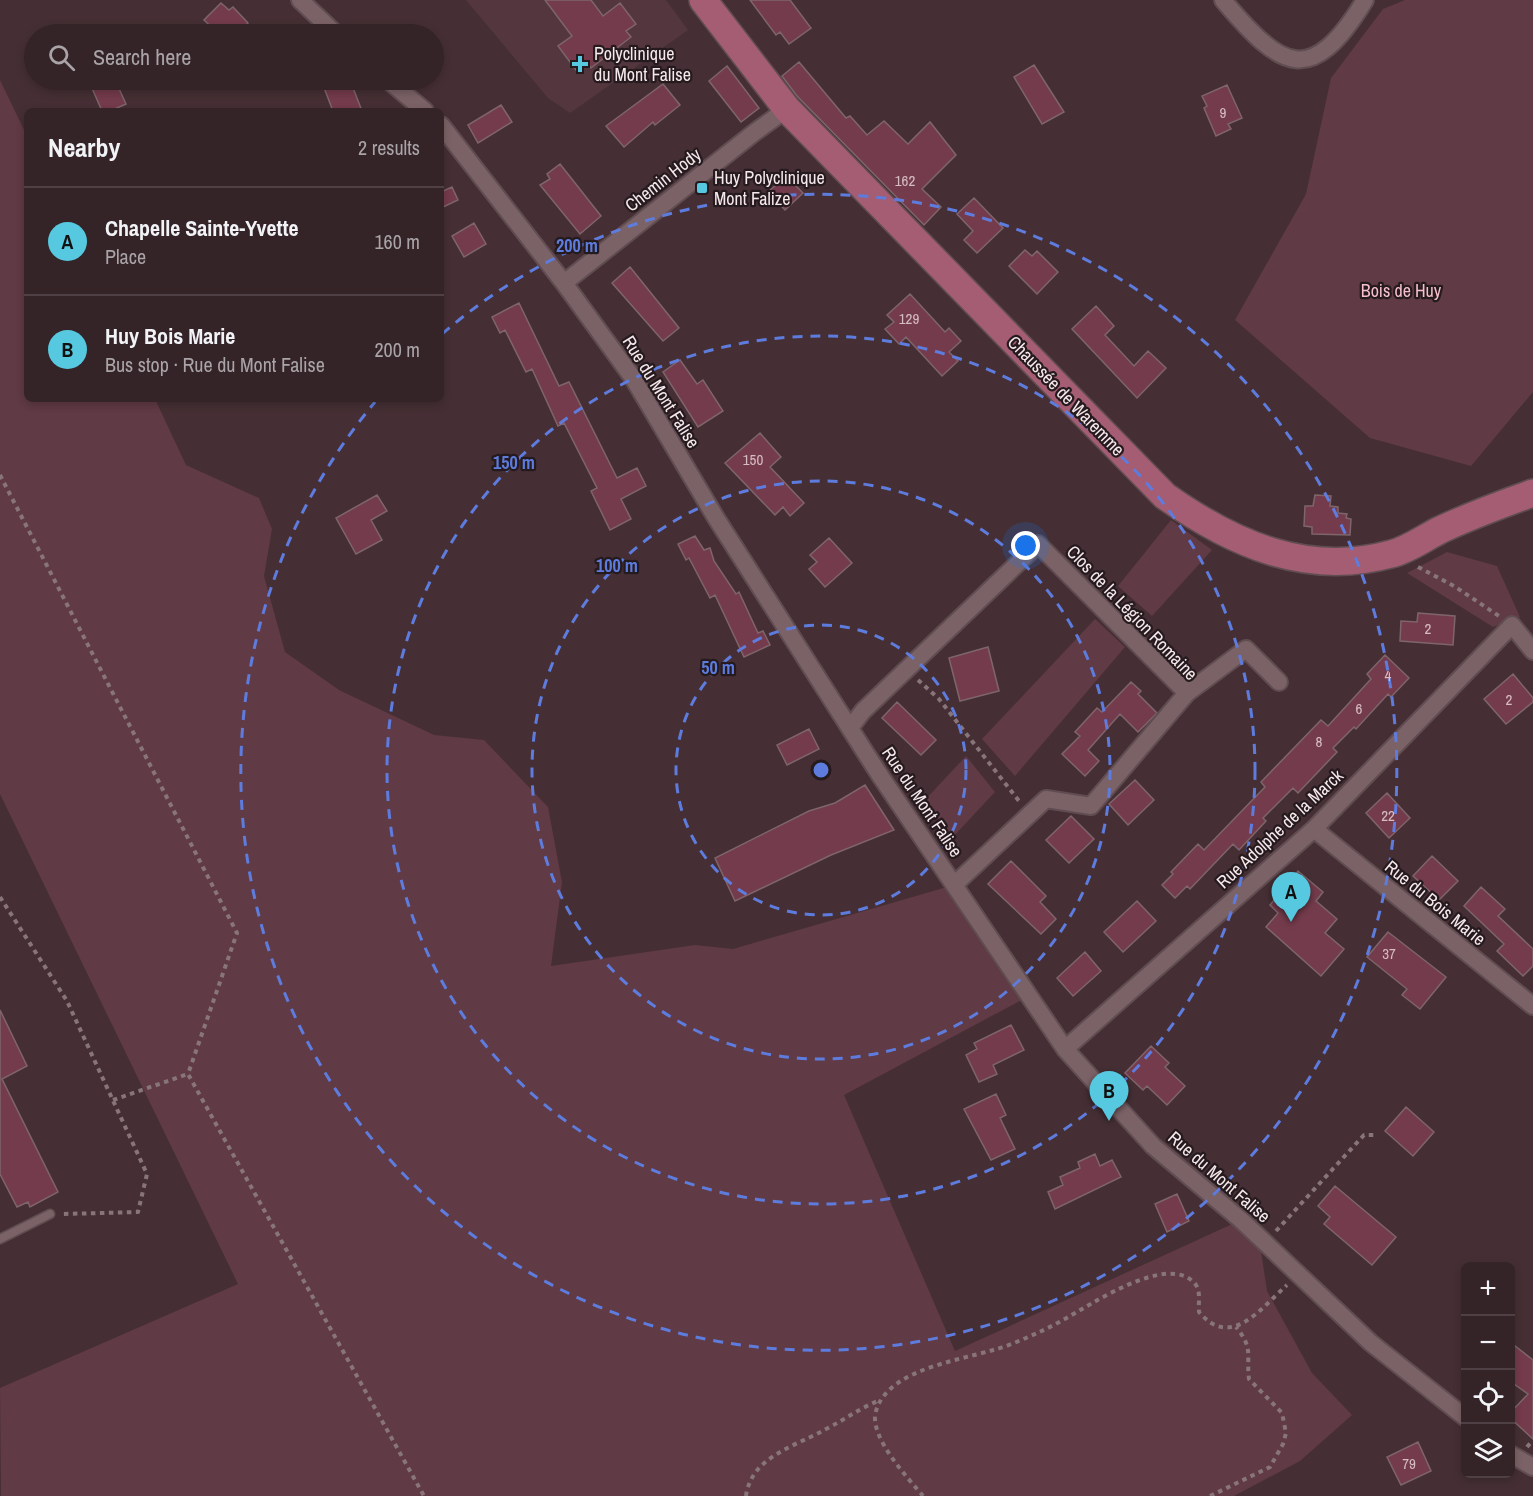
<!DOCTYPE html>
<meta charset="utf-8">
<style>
:root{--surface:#342327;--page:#3f2f33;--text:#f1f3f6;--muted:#a9a4a7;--line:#4e4044;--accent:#56c9e0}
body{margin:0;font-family:"Archivo Narrow",sans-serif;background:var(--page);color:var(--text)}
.controls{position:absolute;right:18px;bottom:18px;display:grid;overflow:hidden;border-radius:9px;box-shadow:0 3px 9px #0003}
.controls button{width:54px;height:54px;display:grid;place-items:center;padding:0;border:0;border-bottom:2px solid var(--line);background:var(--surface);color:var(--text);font:30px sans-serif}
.you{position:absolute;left:1026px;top:546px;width:21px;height:21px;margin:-15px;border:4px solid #fff;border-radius:50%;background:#1a73e8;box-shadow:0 0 0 9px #1a73e833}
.badge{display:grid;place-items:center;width:39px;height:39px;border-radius:50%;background:var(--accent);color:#111;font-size:20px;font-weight:700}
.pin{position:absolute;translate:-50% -50px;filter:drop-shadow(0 2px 3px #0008)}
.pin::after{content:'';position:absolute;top:32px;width:21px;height:18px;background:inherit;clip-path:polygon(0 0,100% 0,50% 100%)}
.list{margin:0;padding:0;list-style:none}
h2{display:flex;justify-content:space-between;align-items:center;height:78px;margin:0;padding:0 24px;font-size:26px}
h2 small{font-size:20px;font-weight:400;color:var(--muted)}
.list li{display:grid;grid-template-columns:39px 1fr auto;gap:18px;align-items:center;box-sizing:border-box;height:108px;padding:0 24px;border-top:2px solid var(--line)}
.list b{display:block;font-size:22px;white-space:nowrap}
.list p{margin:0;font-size:20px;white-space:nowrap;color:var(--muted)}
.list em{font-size:20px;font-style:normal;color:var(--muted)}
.icon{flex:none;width:33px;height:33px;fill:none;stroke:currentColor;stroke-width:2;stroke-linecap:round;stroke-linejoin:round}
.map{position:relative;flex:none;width:1533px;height:1496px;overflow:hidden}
.search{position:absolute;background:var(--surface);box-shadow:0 3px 9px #0003;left:24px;top:24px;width:420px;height:66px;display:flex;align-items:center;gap:15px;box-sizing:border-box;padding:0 21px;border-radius:33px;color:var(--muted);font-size:22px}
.panel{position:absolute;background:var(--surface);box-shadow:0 3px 9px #0003;left:24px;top:108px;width:420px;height:294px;border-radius:9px}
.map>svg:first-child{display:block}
.built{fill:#54373e}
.green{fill:#603a44}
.building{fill:#743b4c;stroke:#7e656b;stroke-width:1.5}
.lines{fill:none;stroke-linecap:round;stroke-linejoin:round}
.lane-casing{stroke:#604d52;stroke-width:11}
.street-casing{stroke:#604d52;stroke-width:20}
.primary-casing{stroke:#604d52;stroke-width:30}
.path{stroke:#887579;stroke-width:4;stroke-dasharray:4.5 4.5;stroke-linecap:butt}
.lane{stroke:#7b6267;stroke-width:8}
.street{stroke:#7b6267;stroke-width:16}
.primary{stroke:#a45d72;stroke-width:27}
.ring{fill:none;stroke:#5e7cde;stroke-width:3;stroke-dasharray:10 8}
.poi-dot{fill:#56c9e0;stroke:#251a1d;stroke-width:2}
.labels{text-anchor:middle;stroke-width:4.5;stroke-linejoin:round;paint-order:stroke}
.number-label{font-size:15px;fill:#d6bdc3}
.poi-label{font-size:18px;fill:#f6e8eb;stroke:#251a1d;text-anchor:start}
.street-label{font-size:18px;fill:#f6e8eb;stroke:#251a1d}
.park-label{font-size:18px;fill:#f7bfcc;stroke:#251a1d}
.centre{fill:#5e7cde;stroke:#251a1d;stroke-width:3}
.ring-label{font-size:18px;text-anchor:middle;font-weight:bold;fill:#5e7cde;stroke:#251a1d;stroke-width:4.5;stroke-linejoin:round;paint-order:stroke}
</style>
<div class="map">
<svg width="1533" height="1496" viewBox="0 0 1533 1496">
<rect width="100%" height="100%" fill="#452f34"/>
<path class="built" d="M 466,0 L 666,0 L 688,30 L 570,113 L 548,98 Z"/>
<path class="green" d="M 1405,0 L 1533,0 L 1533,392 L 1471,466 L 1370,438 L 1235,320 L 1306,194 L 1331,78 L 1383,9 Z
M 0,80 L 27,136 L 27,399 L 155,399 L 186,465 L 259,498 L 272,529 L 264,576 L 285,652 L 339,690 L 434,735 L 484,740 L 548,807 L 562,882 L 551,966 L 695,945 L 733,949 L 954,885 L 1029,996 L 844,1095 L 955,1351 L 1241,1220 L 1261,1251 L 1267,1291 L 1312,1373 L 1352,1415 L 1300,1461 L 1234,1496 L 1,1496 L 0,1388 L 238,1284 L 0,794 Z
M 1171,520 L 1212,550 L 1152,616 L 1118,586 Z
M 1447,552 L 1497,566 L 1520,617 L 1493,627 L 1407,573 Z
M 1095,619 L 1125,647 L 1015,776 L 982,739 Z
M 966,756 L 995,792 L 952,838 L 924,801 Z"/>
<path class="building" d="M 545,0 L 591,0 L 603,16 L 620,3 L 636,24 L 626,31 L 631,37 L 591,68 L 587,62 L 576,70 L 558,46 L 572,36 Z
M 750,0 L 790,0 L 811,28 L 789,44 L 780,32 L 776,35 Z
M 221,3 L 229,10 L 233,7 L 248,23 L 236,34 L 219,34 L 204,20 Z
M 799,62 L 846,118 L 850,116 L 867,135 L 884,121 L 908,144 L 930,122 L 956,155 L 922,189 L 941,207 L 924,225 L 797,96 L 782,76 Z
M 1034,65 L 1064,112 L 1042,124 L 1014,77 Z
M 727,66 L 759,108 L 741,122 L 709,81 Z
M 106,80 L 115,80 L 126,104 L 110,111 L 102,111 L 91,86 Z
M 321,80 L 350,80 L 362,111 L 333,111 Z
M 663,84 L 680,105 L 655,125 L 653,122 L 624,147 L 606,126 Z
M 1227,85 L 1242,118 L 1228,124 L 1231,129 L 1216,136 L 1204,108 L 1207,106 L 1202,96 Z
M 501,105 L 512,122 L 478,143 L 468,125 Z
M 560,164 L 601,216 L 580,234 L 540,185 L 550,179 L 547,174 Z
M 786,176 L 803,193 L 785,210 L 768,192 Z
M 452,187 L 458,200 L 441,208 L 441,192 Z
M 974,198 L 1003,228 L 977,253 L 964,240 L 973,231 L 957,214 Z
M 474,223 L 486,244 L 464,257 L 452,236 Z
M 1025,250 L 1032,256 L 1037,251 L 1058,272 L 1037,294 L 1009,266 Z
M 630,267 L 679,328 L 663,341 L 612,283 Z
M 910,294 L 945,332 L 949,328 L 961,341 L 949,352 L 958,361 L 942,376 L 906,337 L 899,344 L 885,329 L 894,322 L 887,315 Z
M 519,303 L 559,386 L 569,382 L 617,478 L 637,468 L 646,486 L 621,499 L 631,519 L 610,530 L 591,491 L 597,488 L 564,423 L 558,426 L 532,369 L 526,372 L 505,330 L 500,333 L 492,317 Z
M 1096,306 L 1114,326 L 1105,335 L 1134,366 L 1148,351 L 1166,368 L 1137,398 L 1072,329 Z
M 680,360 L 697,384 L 703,380 L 723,411 L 698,427 L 663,372 Z
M 760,433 L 781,457 L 770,467 L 804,503 L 790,516 L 783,507 L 775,515 L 725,463 Z
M 377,495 L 387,511 L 371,520 L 382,540 L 356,554 L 336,518 Z
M 1315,495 L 1331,496 L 1330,506 L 1338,507 L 1338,513 L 1347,514 L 1346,518 L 1351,519 L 1350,535 L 1312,534 L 1312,527 L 1304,526 L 1305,506 L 1313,506 Z
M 695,536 L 704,550 L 710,548 L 714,561 L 736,594 L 739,592 L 758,633 L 763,631 L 770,645 L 744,657 L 715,595 L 710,598 L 689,558 L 686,560 L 678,544 Z
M 829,538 L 852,563 L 825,587 L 809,569 L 817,562 L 810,555 Z
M 1418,613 L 1455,616 L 1453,645 L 1400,641 L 1401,621 L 1417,622 Z
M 988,647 L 999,691 L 960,701 L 949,658 Z
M 1385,655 L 1409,678 L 1391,697 L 1388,694 L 1356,729 L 1354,727 L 1333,748 L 1337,752 L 1298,793 L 1293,788 L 1263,818 L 1266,821 L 1239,850 L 1233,844 L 1190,889 L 1187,886 L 1175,898 L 1162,885 L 1173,874 L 1171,872 L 1198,844 L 1204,850 L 1265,787 L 1261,782 L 1321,720 L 1328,726 L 1371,679 L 1367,674 Z
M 1513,674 L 1533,698 L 1533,702 L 1506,724 L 1484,699 Z
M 1131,682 L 1141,691 L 1138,694 L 1157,713 L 1138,732 L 1120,714 L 1088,750 L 1099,761 L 1085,776 L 1062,754 L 1080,736 L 1075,732 L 1097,708 L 1102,712 Z
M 897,702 L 936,740 L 921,755 L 882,718 Z
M 809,729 L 819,749 L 787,765 L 777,745 Z
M 1135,780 L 1154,800 L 1128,825 L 1109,804 Z
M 865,785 L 894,830 L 831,855 L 735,901 L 715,858 L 809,811 L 835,803 Z
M 1387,793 L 1410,818 L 1389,838 L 1366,813 Z
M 1071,816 L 1094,839 L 1069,863 L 1046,840 Z
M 1432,856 L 1458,881 L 1439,900 L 1413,876 Z
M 1011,861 L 1046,896 L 1040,902 L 1056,919 L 1041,934 L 988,884 Z
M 1298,871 L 1323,892 L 1316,901 L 1337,919 L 1325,933 L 1344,949 L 1321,976 L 1266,927 L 1278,913 L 1270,905 Z
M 1481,887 L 1505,909 L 1498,916 L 1533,949 L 1533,966 L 1523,976 L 1497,951 L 1504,944 L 1464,906 Z
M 1137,901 L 1156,921 L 1123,952 L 1104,932 Z
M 1388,932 L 1446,977 L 1420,1009 L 1402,995 L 1407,989 L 1367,957 Z
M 1085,952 L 1101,971 L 1073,996 L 1057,978 Z
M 0,1010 L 27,1066 L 2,1079 L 58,1192 L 30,1207 L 28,1202 L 17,1207 L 0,1174 Z
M 1011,1025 L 1024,1050 L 993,1065 L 997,1074 L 979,1082 L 966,1055 L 977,1049 L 974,1043 Z
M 1151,1046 L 1169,1063 L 1165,1067 L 1185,1086 L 1167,1105 L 1147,1086 L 1143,1090 L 1125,1073 Z
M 996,1094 L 1006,1115 L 1000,1118 L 1015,1149 L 991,1160 L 964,1109 Z
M 1406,1107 L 1434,1132 L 1413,1156 L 1385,1131 Z
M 1095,1154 L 1100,1166 L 1112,1160 L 1121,1177 L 1055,1209 L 1048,1192 L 1063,1185 L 1060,1177 L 1080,1168 L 1078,1162 Z
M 1335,1186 L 1396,1237 L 1372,1265 L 1324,1224 L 1330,1217 L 1318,1206 Z
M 1177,1194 L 1189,1221 L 1167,1232 L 1155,1204 Z
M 1510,1342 L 1533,1360 L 1533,1439 L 1510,1418 L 1510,1413 L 1528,1394 L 1510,1381 Z
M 1418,1442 L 1431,1471 L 1401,1485 L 1387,1457 Z"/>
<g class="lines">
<defs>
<path id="lane" d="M 0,1239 L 50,1214"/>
<path id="street" d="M 300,0 L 336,34
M 1223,0 C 1282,70 1311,88 1365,0
M 388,80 L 425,111
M 441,125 L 564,283 L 633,378 L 716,518 L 879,774 L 1065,1049 L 1153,1146 L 1241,1220 L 1371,1343 L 1466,1418
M 564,283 L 755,132 L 787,109
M 1187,693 L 1246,649 L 1279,682
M 850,728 L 863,711 L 1038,544 L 1187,693 L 1091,806 L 1046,799 L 954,885
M 1314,829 L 1533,1006
M 1065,1049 L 1314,829 L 1512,625 L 1533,651
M 1510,1454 L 1533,1467"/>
<path id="primary" d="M 703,0 L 787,109 L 1165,496 C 1233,544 1307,577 1391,554 C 1408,550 1424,538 1440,530 C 1470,516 1502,504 1533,493"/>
</defs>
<use href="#lane" class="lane-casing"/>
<use href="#street" class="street-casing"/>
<use href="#primary" class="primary-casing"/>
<path class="path" d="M 0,475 L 237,933 L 188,1074 L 424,1496
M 1418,567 L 1454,586 L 1499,616
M 918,680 L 939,699 L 1019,801
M 0,897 L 67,1001 L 147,1174 L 138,1212 L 63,1214
M 113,1100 L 188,1074
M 1276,1231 L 1364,1135 L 1377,1135
M 1527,1447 L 1533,1440
M 746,1496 C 747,1486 753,1474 760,1467 C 778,1449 805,1441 826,1429 C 846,1419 858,1409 880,1400
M 923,1496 C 908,1478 868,1436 876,1411 C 890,1364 974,1360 1014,1343 C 1031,1336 1047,1329 1063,1320 C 1089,1306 1170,1250 1196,1285 C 1201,1293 1198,1303 1199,1312 C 1231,1350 1260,1309 1287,1285
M 1210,1496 L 1270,1467 L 1283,1444 L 1286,1433 L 1282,1413 L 1249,1379 C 1246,1354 1254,1349 1236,1327"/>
<use href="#lane" class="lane"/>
<use href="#street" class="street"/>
<use href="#primary" class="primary"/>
</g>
<g class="ring">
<circle cx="821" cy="770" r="145"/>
<circle cx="821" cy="770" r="289"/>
<circle cx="821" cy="770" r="434"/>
<path d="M442 334A578 578 0 1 1 375 402"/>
</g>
<g class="poi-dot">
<path d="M577 55h6v6h6v6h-6v6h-6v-6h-6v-6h6z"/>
<rect x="696" y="182" width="12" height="12" rx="3"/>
</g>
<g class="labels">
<g class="number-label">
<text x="1223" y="118">9</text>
<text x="905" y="186">162</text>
<text x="909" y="324">129</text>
<text x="753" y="465">150</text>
<text x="1428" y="634">2</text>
<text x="1388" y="681">4</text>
<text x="1509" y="705">2</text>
<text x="1359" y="714">6</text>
<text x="1319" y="747">8</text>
<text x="1388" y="821">22</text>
<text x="1389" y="959">37</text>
<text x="1409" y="1469">79</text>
</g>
<g class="poi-label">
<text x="594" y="60">Polyclinique<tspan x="594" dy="21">du Mont Falise</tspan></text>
<text x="714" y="184">Huy Polyclinique<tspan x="714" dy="21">Mont Falize</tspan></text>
</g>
<g class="street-label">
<text transform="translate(663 180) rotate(-38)" y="6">Chemin Hody</text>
<text transform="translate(661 392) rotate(58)" y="6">Rue du Mont Falise</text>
<text transform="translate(1066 396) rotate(46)" y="6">Chaussée de Waremme</text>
<text transform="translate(1132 613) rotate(46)" y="6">Clos de la Légion Romaine</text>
<text transform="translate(922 802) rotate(56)" y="6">Rue du Mont Falise</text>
<text transform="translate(1280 829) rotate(-43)" y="6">Rue Adolphe de la Marck</text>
<text transform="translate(1435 903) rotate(39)" y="6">Rue du Bois Marie</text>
<text transform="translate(1219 1177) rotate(41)" y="6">Rue du Mont Falise</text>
</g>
<g class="park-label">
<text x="1401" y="297">Bois de Huy</text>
</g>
</g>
<circle cx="821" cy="770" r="9" class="centre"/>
<g class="ring-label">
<text x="577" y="252">200 m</text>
<text x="514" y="469">150 m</text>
<text x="617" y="572">100 m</text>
<text x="718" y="674">50 m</text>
</g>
</svg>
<div class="controls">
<button>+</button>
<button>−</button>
<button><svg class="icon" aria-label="locate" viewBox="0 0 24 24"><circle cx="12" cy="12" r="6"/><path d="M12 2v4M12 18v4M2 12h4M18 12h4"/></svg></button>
<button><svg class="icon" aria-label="layers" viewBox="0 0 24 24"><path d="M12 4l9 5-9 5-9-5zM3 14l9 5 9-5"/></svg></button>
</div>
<div class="you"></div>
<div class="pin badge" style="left:1291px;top:922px">A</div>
<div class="pin badge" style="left:1109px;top:1121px">B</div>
<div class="search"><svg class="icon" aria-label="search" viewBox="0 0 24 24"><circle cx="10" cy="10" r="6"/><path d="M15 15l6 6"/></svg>Search here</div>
<section class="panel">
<h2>Nearby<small>2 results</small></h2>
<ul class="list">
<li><span class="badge">A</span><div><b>Chapelle Sainte-Yvette</b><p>Place</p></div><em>160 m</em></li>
<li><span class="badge">B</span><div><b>Huy Bois Marie</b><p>Bus stop · Rue du Mont Falise</p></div><em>200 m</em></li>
</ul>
</section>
</div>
